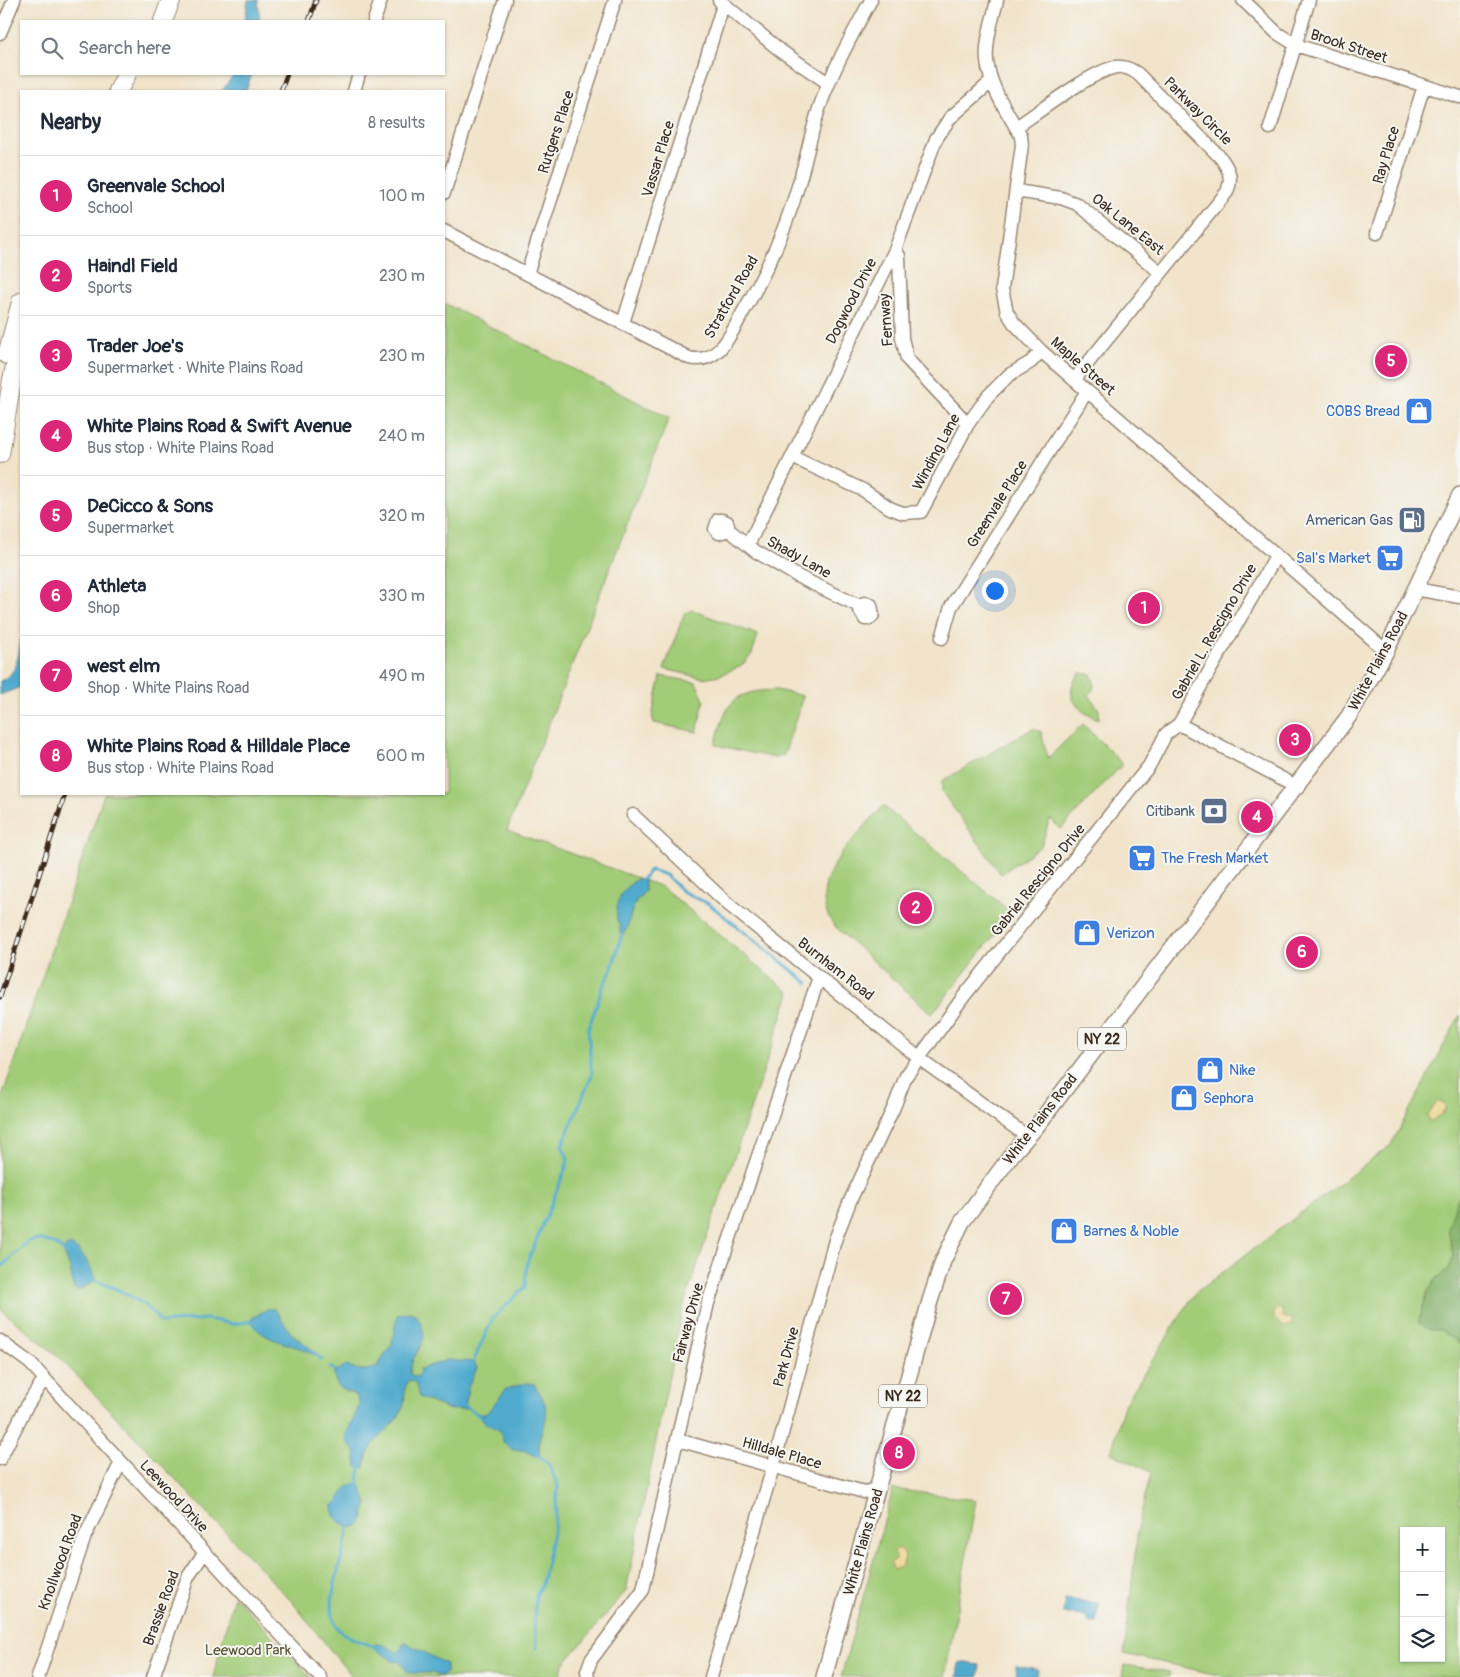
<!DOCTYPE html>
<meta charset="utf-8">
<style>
:root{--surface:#fff;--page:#f2f2f3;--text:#1f2937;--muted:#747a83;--line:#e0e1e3;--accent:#db2777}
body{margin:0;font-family:Pangolin,sans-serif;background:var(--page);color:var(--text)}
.controls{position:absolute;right:15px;bottom:15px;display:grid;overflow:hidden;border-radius:0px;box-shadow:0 1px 4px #0004}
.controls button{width:45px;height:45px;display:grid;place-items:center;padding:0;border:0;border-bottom:1px solid var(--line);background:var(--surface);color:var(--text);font:25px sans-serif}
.you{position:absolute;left:994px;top:590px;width:18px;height:18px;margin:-12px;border:4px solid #fff;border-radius:50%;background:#1a73e8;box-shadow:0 0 0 8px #1a73e833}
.badge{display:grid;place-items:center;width:32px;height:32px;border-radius:50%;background:var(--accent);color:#fff;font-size:16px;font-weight:700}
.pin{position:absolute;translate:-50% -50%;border:2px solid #fff;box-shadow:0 1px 5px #0006}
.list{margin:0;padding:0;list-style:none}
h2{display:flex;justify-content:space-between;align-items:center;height:65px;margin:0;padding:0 20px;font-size:21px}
h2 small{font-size:16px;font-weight:400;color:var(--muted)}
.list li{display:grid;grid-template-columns:32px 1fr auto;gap:15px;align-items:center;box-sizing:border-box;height:80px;padding:0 20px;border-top:1px solid var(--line)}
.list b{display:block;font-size:19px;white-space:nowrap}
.list p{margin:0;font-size:16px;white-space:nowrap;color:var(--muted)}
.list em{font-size:16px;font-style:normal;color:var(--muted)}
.icon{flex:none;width:28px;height:28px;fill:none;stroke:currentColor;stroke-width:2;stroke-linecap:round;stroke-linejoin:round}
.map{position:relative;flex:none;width:1460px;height:1677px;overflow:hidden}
.search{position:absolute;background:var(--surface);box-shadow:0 1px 4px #0004;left:20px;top:20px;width:425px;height:55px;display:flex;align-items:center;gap:12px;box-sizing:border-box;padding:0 18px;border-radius:0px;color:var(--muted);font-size:19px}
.panel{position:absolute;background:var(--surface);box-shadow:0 1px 4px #0004;left:20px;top:90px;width:425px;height:705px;border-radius:0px}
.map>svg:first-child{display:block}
.green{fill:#a2cc78;stroke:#6e7b4b;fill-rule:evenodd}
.forest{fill:#81b068;stroke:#5e6d43}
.sand{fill:#eeda9e;stroke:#94825e}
.water{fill:#50aace;stroke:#466a76}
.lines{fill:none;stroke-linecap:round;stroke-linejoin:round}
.stream{stroke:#50aace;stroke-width:3}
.minor-casing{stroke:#968774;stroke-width:15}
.major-casing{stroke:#968774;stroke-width:18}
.highway-casing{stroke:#968774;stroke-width:20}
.minor{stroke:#fff;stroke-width:12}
.major{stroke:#fff;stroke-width:15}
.highway{stroke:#fff;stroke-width:18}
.rail-casing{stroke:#3b2a1e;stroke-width:5}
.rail{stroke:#f6f6f2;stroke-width:3;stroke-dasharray:9;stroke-linecap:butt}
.labels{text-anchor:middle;stroke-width:4;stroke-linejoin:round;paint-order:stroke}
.shield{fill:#f6f6f2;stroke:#73675e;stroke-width:1}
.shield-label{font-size:14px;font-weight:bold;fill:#3b2a1e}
.street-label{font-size:15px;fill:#3b2a1e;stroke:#f6f6f2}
.shop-label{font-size:15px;fill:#366cbe;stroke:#f6f6f2;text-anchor:start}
.service-label{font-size:15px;fill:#4e5e75;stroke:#f6f6f2;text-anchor:end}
.park-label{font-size:15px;fill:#555234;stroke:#f6f6f2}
</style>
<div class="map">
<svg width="1460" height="1677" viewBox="0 0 1460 1677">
<rect width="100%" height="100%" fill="#f6f6f2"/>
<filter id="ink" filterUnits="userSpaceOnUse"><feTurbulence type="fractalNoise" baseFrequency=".02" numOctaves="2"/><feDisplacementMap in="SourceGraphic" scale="10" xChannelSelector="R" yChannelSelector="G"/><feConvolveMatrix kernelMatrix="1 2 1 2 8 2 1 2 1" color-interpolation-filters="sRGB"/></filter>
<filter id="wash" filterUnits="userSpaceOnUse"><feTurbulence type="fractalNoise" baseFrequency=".0096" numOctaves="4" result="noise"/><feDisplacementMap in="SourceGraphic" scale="20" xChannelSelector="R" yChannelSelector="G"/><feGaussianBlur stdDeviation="1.12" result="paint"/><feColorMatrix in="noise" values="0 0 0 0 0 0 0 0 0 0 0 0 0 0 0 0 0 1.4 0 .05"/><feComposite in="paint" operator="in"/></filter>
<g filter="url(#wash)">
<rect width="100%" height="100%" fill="#f1e4cb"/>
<path class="green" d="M 444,303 L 669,418 L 507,830 L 662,887 L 790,993 L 683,1307 L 626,1591 L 563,1665 L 560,1677 L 352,1677 L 293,1603 L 59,1357 L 0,1309 L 0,1103 L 104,794 L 444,794 Z
M 692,610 L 758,635 L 752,654 L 741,666 L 720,675 L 703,678 L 664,669 L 684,614 Z
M 1080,673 L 1091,674 C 1095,684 1096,687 1089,695 L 1099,710 L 1099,719 C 1077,713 1061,693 1080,673 Z
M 661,676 L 696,682 L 704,700 L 697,732 L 654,723 L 652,716 Z
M 777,690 L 803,696 L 784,755 L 775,758 L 715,745 C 727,703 730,691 777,690 Z
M 1083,724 L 1123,764 L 1061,829 L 1050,819 L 1041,846 L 1001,874 L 942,792 L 942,781 L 1034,728 L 1041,732 L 1048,758 Z
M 883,806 L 1012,913 L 932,1014 L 844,935 C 840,931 834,926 831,921 C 805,879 858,836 883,806 Z
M 1460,1015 L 1460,1677 L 1227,1677 L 1124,1654 L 1138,1526 L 1151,1472 L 1111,1453 L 1124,1405 L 1195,1293 L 1391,1145 ZM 1404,1531 L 1441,1531 L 1441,1658 L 1404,1658 Z
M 893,1489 L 976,1500 L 945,1677 L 841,1677 Z
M 234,1596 L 311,1677 L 213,1677 Z
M 1124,1665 L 1170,1672 L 1169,1677 L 1122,1677 Z"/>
<path class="forest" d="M 1458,1197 L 1460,1198 L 1460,1344 L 1441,1330 L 1430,1330 L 1418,1322 L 1428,1291 L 1438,1277 L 1448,1270 L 1453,1257 L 1448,1228 Z"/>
<path class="sand" d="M 1438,1101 L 1445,1103 L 1445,1111 L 1430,1122 L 1427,1115 Z
M 1278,1308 L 1283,1311 L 1282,1317 L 1293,1319 L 1291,1325 L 1284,1327 L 1274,1319 L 1274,1313 Z
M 899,1548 L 904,1552 C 906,1561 903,1568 894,1570 L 890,1563 L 896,1559 L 894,1552 Z"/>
<path class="water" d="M 248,0 L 258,0 L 260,21 L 245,21 Z
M 234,74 L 252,74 L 246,91 L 222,91 Z
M 21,639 L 21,687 L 0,695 L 0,681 C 19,673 17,657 21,639 Z
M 639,878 L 644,881 L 645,891 C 640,897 635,901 633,908 C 629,918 630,925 623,935 L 620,934 L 620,925 L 617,921 C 615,900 621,889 639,878 Z
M 69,1245 C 82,1249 91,1267 95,1279 L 93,1282 L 79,1290 L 74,1289 L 70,1268 L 63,1250 Z
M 267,1309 L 275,1309 L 290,1332 L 316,1353 L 314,1355 C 296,1342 260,1344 251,1319 Z
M 409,1312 L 415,1314 C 437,1344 410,1349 410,1374 L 416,1377 L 419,1375 L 420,1369 L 447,1360 L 474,1362 L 477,1368 L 468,1387 L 465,1409 L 450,1410 L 423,1399 L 419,1397 L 415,1382 L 409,1380 C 402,1388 407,1400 402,1410 C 391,1432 366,1441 365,1468 L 357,1466 L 355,1451 L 347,1442 L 346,1434 L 360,1405 L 356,1395 C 342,1390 334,1387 334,1372 L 346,1366 C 357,1370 365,1372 377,1367 L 392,1344 L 397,1315 Z
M 526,1383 L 534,1384 C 562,1422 533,1426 540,1454 L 536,1456 L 523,1450 L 512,1450 L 504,1443 L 499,1430 L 485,1423 L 480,1417 L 481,1414 L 486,1414 L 506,1389 Z
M 356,1483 L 360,1485 L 368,1505 C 365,1509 365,1512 364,1517 C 357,1535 343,1525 334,1516 L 333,1505 C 344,1498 340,1488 356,1483 Z
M 1065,1599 L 1099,1603 L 1096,1623 L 1088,1622 L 1088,1617 L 1063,1613 Z
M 405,1642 L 446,1664 L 446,1673 L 441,1676 L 431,1673 L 408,1673 L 401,1662 L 393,1661 L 374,1648 L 375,1644 L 384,1645 L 398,1653 Z
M 959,1662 L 980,1665 L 978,1677 L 957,1677 Z
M 1016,1666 L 1038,1670 L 1037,1677 L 1015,1677 Z"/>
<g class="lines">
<path class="stream" d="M 642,880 L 650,870 L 666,875 L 682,891 L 709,904 L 808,983
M 0,1268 L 29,1241 C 40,1237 58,1243 65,1253
M 92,1279 L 121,1291 L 144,1304 L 162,1323 L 207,1319 L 233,1324 L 254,1321
M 313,1352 L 322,1360
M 473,1362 L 493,1318 L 525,1287 L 527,1263 L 566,1168 L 568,1158 L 562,1146 L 592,1075 L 588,1030 L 603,986 L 611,971 L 622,934
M 330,1367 L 335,1370
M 466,1407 L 481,1416
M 535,1453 L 548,1463 L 558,1486 L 554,1528 L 542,1584 L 536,1596 L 534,1622 L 537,1648
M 358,1487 L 360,1467
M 349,1524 C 347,1552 316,1614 343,1633 C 353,1640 367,1644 378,1648"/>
</g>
</g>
<g filter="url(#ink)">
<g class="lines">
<defs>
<path id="minor" d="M 719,0 L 781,51 L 828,83
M 997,0 C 993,19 985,41 987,61 C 990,88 1008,113 1021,136 L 1022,145 L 1002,289 L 1007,312 L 1014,323 L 1041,351 L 1386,651
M 1243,0 L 1277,33 L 1296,45 L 1460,97
M 374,21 L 381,0
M 0,33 L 14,0
M 354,91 L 359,74
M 1016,127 C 1039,112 1092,71 1116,67 C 1124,66 1131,69 1138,74 L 1220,157 C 1229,169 1233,178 1227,192 L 1074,380
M 1270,128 L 1309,0
M 1016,191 L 1061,198 L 1077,204 L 1160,272
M 444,193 L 505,0
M 444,231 L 689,358 C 718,365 730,336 742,314 C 766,273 786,229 799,183 C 807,157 811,131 820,106 C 833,69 852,35 871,0
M 1377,233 L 1424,86
M 895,250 L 899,256 L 902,338 L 907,359 L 968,424
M 527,274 L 615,0
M 623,323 L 723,5
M 792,457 L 863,490 L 890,508 L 903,513 L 921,512 L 968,424 L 988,396 L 1009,375 L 1031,362 L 1041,351
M 729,530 L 719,533 L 715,529 L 718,520 L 722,520 L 727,522 L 729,530 L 755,551 L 799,577 L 857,605 L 865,619 L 869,619 L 873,615 L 871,605 L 865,603 L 857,605
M 748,545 L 895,250 L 936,139 L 950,118 L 992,81
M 1415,589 L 1460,597
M 942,638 L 951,607 L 1087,391
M 1179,724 L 1298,787
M 633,815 L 729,905 L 924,1062 L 1028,1137
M 0,1341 L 30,1363 L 320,1677
M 678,1440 L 864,1492 L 878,1489
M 0,1459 L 25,1409 L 44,1379
M 38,1677 L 85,1536 L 121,1462
M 153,1677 L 188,1577 L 204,1553
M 588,1677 L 587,1671 L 591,1660 L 643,1590 L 708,1303 L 819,977
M 711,1677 L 773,1467 L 835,1240 L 850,1201 L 894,1107 L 906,1076 L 964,996 L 1149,766 L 1166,734 L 1179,724 L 1276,556"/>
<path id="major" d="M 824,1677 L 930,1301 L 943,1261 L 962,1222 L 1013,1153 L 1036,1127 L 1349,716 L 1386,651 L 1460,495"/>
<path id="highway" d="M 163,21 L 171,0
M 118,91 L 127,74
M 7,355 L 21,302
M 0,454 L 12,380 L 21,340"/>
</defs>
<use href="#minor" class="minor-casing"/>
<use href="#major" class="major-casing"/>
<use href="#highway" class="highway-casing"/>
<use href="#minor" class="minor"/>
<use href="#major" class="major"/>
<use href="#highway" class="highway"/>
<defs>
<path id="rail" d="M 309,21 L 316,0
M 281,91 L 287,74
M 0,997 L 65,794"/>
</defs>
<use href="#rail" class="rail-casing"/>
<use href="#rail" class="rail"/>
</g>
</g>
<defs>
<symbol id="shop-square" viewBox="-11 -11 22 22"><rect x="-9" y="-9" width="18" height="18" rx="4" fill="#3f7fe0" stroke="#f6f6f2"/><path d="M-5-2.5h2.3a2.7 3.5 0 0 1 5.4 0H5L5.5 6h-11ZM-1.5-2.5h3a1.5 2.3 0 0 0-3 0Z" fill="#fff"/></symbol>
<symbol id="fuel-square" viewBox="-11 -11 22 22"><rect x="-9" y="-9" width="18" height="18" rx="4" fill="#5c6f8a" stroke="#f6f6f2"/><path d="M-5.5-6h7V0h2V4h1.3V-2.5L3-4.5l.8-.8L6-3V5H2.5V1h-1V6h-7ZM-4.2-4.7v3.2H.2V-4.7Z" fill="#fff"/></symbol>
<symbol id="supermarket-square" viewBox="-11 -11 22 22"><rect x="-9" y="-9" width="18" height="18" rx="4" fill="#3f7fe0" stroke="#f6f6f2"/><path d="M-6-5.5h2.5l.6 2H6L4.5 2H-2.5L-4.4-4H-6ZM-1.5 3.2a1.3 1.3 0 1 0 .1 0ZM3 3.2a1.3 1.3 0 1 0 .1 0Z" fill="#fff"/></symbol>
<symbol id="bank-square" viewBox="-11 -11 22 22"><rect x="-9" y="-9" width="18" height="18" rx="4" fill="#5c6f8a" stroke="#f6f6f2"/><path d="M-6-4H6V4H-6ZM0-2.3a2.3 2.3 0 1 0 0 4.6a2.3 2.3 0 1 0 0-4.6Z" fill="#fff"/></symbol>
</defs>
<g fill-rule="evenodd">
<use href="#shop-square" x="1403" y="395" width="32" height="32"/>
<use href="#fuel-square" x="1396" y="504" width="32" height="32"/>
<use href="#supermarket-square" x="1374" y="542" width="32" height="32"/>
<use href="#bank-square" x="1198" y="795" width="32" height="32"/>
<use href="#supermarket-square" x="1126" y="842" width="32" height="32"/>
<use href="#shop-square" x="1071" y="917" width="32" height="32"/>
<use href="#shop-square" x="1194" y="1054" width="32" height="32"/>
<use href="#shop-square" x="1168" y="1082" width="32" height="32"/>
<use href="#shop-square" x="1048" y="1215" width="32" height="32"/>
</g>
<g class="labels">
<g class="shield">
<rect x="1078" y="1027.5" width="48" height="23" rx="4"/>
<rect x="879" y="1384.5" width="48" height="23" rx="4"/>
</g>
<g class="shield-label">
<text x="1102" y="1044">NY 22</text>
<text x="903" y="1401">NY 22</text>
</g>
<g class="street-label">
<text transform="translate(1349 46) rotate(18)" y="5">Brook Street</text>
<text transform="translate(1198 111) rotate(45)" y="5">Parkway Circle</text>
<text transform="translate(556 132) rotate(-72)" y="5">Rutgers Place</text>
<text transform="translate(1386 155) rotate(-73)" y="5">Ray Place</text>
<text transform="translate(658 159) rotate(-73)" y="5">Vassar Place</text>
<text transform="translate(1128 224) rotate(39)" y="5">Oak Lane East</text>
<text transform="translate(731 297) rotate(-60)" y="5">Stratford Road</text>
<text transform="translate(851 301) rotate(-63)" y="5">Dogwood Drive</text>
<text transform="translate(886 320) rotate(-94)" y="5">Fernway</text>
<text transform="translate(1083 366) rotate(41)" y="5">Maple Street</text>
<text transform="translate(936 452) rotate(-62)" y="5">Winding Lane</text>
<text transform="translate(997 504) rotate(-58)" y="5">Greenvale Place</text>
<text transform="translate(799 557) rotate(29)" y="5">Shady Lane</text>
<text transform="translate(1214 632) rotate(-60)" y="5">Gabriel L. Rescigno Drive</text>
<text transform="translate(1378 661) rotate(-62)" y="5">White Plains Road</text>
<text transform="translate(1038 880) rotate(-51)" y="5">Gabriel Rescigno Drive</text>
<text transform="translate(836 969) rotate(38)" y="5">Burnham Road</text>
<text transform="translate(1040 1119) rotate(-52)" y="5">White Plains Road</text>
<text transform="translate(688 1323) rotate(-75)" y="5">Fairway Drive</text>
<text transform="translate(786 1357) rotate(-75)" y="5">Park Drive</text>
<text transform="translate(782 1453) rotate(16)" y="5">Hilldale Place</text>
<text transform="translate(174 1496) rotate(47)" y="5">Leewood Drive</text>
<text transform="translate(863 1542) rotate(-74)" y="5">White Plains Road</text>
<text transform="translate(60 1562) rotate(-70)" y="5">Knollwood Road</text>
<text transform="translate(161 1608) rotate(-70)" y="5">Brassie Road</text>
</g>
<g class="shop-label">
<text x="1400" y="416" text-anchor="end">COBS Bread</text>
<text x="1371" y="563" text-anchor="end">Sal's Market</text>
<text x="1161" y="863">The Fresh Market</text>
<text x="1106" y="938">Verizon</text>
<text x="1229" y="1075">Nike</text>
<text x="1203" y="1103">Sephora</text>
<text x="1083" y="1236">Barnes &amp; Noble</text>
</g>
<g class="service-label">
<text x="1393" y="525">American Gas</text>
<text x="1195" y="816">Citibank</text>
</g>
<g class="park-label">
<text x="248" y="1655">Leewood Park</text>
</g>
</g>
</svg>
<div class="controls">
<button>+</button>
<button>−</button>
<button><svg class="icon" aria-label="layers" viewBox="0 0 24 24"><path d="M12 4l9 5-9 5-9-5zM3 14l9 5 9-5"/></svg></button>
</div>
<div class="you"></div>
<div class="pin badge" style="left:1144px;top:608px">1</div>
<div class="pin badge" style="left:916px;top:908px">2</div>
<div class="pin badge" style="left:1295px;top:740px">3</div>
<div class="pin badge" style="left:1257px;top:817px">4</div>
<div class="pin badge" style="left:1391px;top:361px">5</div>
<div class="pin badge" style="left:1302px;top:952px">6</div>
<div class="pin badge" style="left:1006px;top:1299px">7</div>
<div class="pin badge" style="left:899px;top:1453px">8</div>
<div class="search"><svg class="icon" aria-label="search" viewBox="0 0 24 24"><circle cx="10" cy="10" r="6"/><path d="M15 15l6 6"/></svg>Search here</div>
<section class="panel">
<h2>Nearby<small>8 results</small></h2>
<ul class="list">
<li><span class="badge">1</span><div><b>Greenvale School</b><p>School</p></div><em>100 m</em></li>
<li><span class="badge">2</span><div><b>Haindl Field</b><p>Sports</p></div><em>230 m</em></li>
<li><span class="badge">3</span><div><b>Trader Joe's</b><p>Supermarket · White Plains Road</p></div><em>230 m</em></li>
<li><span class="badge">4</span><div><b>White Plains Road &amp; Swift Avenue</b><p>Bus stop · White Plains Road</p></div><em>240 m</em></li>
<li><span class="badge">5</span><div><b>DeCicco &amp; Sons</b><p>Supermarket</p></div><em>320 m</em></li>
<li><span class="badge">6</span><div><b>Athleta</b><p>Shop</p></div><em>330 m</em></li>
<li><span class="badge">7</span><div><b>west elm</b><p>Shop · White Plains Road</p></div><em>490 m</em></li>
<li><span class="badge">8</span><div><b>White Plains Road &amp; Hilldale Place</b><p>Bus stop · White Plains Road</p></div><em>600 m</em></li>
</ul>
</section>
</div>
